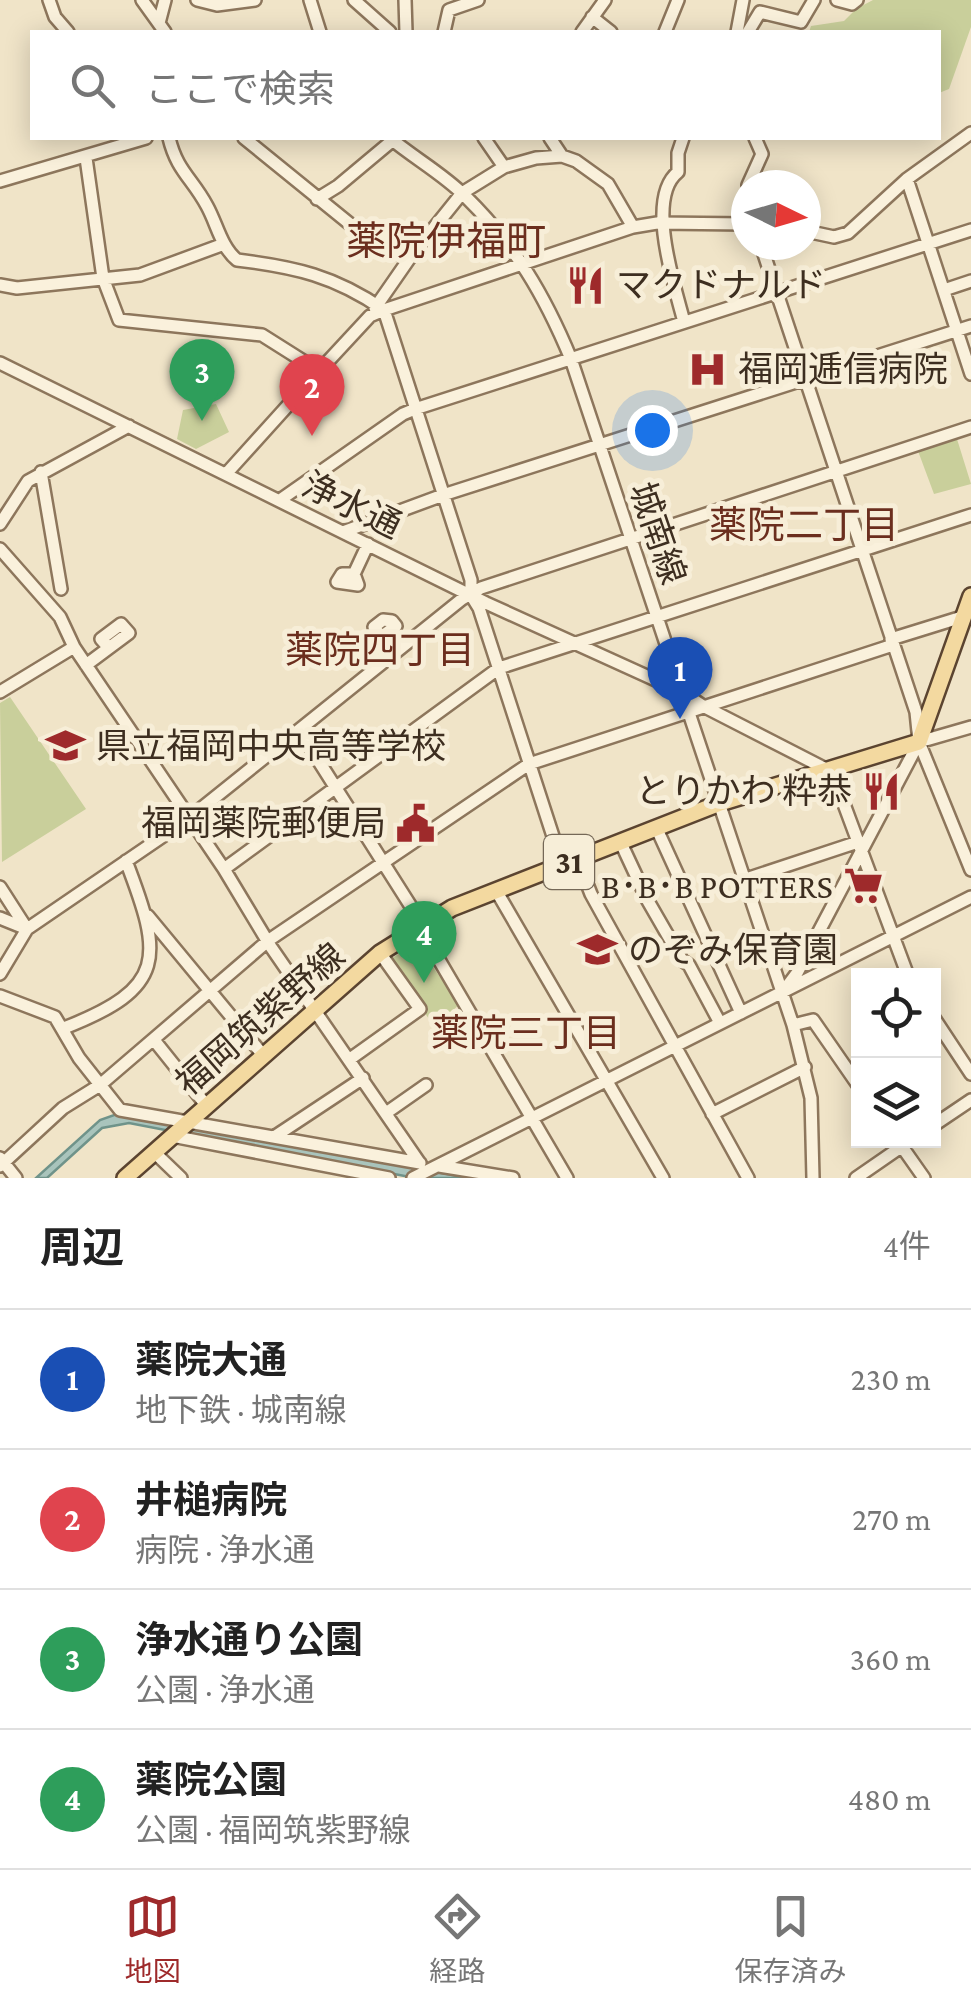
<!DOCTYPE html>
<html lang="ja">
<meta charset="utf-8">
<style>
:root{--surface:#fff;--page:#f6f6f6;--text:#222;--muted:#767676;--line:#e0e0e0;--accent:#9e2a2b}
body{margin:0;font-family:"Crimson Pro","Noto Sans JP",serif;background:var(--page);color:var(--text)}
.controls{position:absolute;right:30px;bottom:30px;display:grid;overflow:hidden;border-radius:0px;box-shadow:0 5px 25px #0003}
.controls button{width:90px;height:90px;display:grid;place-items:center;padding:0;border:0;border-bottom:2px solid var(--line);background:var(--surface);color:var(--text);font:50px sans-serif}
.compass{position:absolute;left:731px;top:170px;width:90px;height:90px;border-radius:50%;background:var(--surface);box-shadow:0 5px 25px #0003;rotate:95deg}
.you{position:absolute;left:652px;top:430px;width:35px;height:35px;margin:-25px;border:8px solid #fff;border-radius:50%;background:#1a73e8;box-shadow:0 0 0 15px #1a73e833}
.badge{display:grid;place-items:center;width:65px;height:65px;border-radius:50%;background:var(--accent);color:#fff;font-size:32px;font-weight:700}
.pin{position:absolute;translate:-50% -82px;filter:drop-shadow(0 2px 5px #0008)}
.pin::after{content:'';position:absolute;top:52px;width:35px;height:30px;background:inherit;clip-path:polygon(0 0,100% 0,50% 100%)}
.list{margin:0;padding:0;list-style:none}
h2{display:flex;justify-content:space-between;align-items:center;height:130px;margin:0;padding:0 40px;font-size:42px}
h2 small{font-size:32px;font-weight:400;color:var(--muted)}
.list li{display:grid;grid-template-columns:65px 1fr auto;gap:30px;align-items:center;box-sizing:border-box;height:140px;padding:0 40px;border-top:2px solid var(--line)}
.list b{display:block;font-size:38px;white-space:nowrap}
.list p{margin:0;font-size:32px;white-space:nowrap;color:var(--muted)}
.list em{font-size:32px;font-style:normal;color:var(--muted)}
.icon{flex:none;width:55px;height:55px;fill:none;stroke:currentColor;stroke-width:2;stroke-linecap:round;stroke-linejoin:round}
.map{position:relative;flex:none;width:971px;height:1178px;overflow:hidden}
.search{position:absolute;background:var(--surface);box-shadow:0 5px 25px #0003;left:30px;right:30px;top:30px;height:110px;display:flex;align-items:center;gap:25px;box-sizing:border-box;padding:0 35px;border-radius:0px;color:var(--muted);font-size:38px}
.sheet{height:690px;background:var(--surface)}
nav{display:flex;justify-content:space-around;align-items:center;box-sizing:border-box;height:140px;border-top:2px solid var(--line);background:var(--surface);font-size:28px;color:var(--muted)}
nav a{display:grid;justify-items:center;gap:5px}
nav .on{color:var(--accent)}
.map>svg:first-child{display:block}
.green{fill:#c9cf9b}
.water{fill:#a9c4bc;stroke:#6f938a;stroke-width:2.5}
.lines{fill:none;stroke-linecap:round;stroke-linejoin:round}
.minor-casing{stroke:#8d765c;stroke-width:16}
.major-casing{stroke:#5b4430;stroke-width:20}
.minor{stroke:#faf1dc;stroke-width:11}
.major{stroke:#f3d9a0;stroke-width:15}
.labels{text-anchor:middle;stroke-width:10;stroke-linejoin:round;paint-order:stroke}
.shield{fill:#f7eed8;stroke:#756857;stroke-width:2.5}
.shield-label{font-size:32px;font-weight:bold;fill:#3d2e20}
.poi-label{font-size:35px;fill:#3d2e20;stroke:#f7eed8;text-anchor:start}
.street-label{font-size:35px;fill:#3d2e20;stroke:#f7eed8}
.neighbourhood-label{font-size:38px;fill:#6b2e1e;stroke:#f7eed8}
.quarter-label{font-size:40px;fill:#6b2e1e;stroke:#f7eed8}
</style>
<div class="map">
<svg width="971" height="1178" viewBox="0 0 971 1178">
<rect width="100%" height="100%" fill="#f0e4c8"/>
<path class="green" d="M 873,0 L 971,0 L 971,27 L 949,89 L 939,93 L 938,32 L 809,32 L 811,26 L 844,21 L 856,9 Z
M 216,404 L 229,432 L 196,449 L 177,439 L 183,410 Z
M 957,439 L 971,484 L 934,494 L 918,451 Z
M 10,697 L 86,809 L 2,862 L 0,703 Z
M 416,942 L 459,1005 L 434,1026 L 388,961 Z"/>
<path class="water" d="M 117,1114 L 469,1178 L 415,1178 L 129,1123 L 102,1128 L 47,1178 L 36,1178 L 100,1120 Z"/>
<g class="lines">
<defs>
<path id="minor" d="M 49,0 L 55,17 L 68,32
M 142,0 L 165,32
M 197,0 L 217,5 L 255,0
M 310,0 L 320,32
M 354,0 L 390,32
M 405,0 L 406,32
M 837,0 L 852,4 L 857,0
M 592,17 L 611,32
M 159,23 L 165,0
M 444,32 L 449,10 L 478,0
M 582,32 L 605,0
M 665,32 L 678,0
M 737,32 L 743,0
M 748,32 L 760,12 L 801,22 L 814,0
M 169,138 C 177,171 192,178 207,206 C 217,224 221,247 237,260 C 295,267 335,276 384,310 L 471,580 L 471,595 L 479,608 L 562,864
M 244,138 L 366,237 L 409,259 L 375,308
M 390,138 C 414,158 443,174 465,196 C 515,245 544,294 571,359 L 793,1025 L 811,1098 L 813,1178
M 484,138 L 504,167
M 550,138 L 562,156
M 683,138 L 678,153 L 678,172 C 645,198 675,287 684,322
M 86,158 L 103,278 L 119,320 L 262,335 L 319,371 L 226,474
M 907,179 L 971,374
M 0,181 L 146,138
M 748,185 L 762,154 L 755,138
M 317,199 L 338,186 L 393,140
M 744,224 L 746,196
M 806,231 L 834,237 L 848,233 L 907,179 L 971,133
M 761,245 L 916,712 L 919,742 L 971,870
M 409,259 L 462,193 L 504,167 L 536,158 L 562,156 L 576,161 L 608,184 L 633,227
M 0,285 L 17,288 L 140,275 L 224,244
M 944,290 L 971,281
M 0,363 L 486,603 L 682,692 L 703,706 L 826,769 L 835,780 L 908,976
M 319,371 L 370,316 L 384,310 L 633,227 L 657,223 L 746,224
M 41,472 L 61,589
M 280,500 L 403,414 L 415,409 L 971,230
M 0,524 L 28,481 L 129,426
M 343,532 L 443,495 L 971,326
M 0,549 L 60,617 L 74,647 L 224,869 L 271,947 L 419,1162
M 354,574 L 358,585 L 337,582 L 342,574 L 354,574 L 368,544
M 381,637 L 396,626 L 392,621 L 383,620 L 374,627 L 394,653
M 891,639 L 962,617
M 86,665 L 129,633 L 121,624 L 101,639 L 109,648
M 0,692 L 74,647
M 299,730 L 417,916 L 425,936 L 567,1178
M 656,827 L 741,1013
M 620,841 L 648,901 L 682,960 L 689,965 L 720,1023
M 577,858 L 591,894 L 748,1178
M 224,869 L 499,668 L 971,515
M 746,879 L 858,842
M 0,887 L 27,929
M 497,892 L 663,1178
M 148,916 L 263,1055
M 0,918 L 27,929
M 0,974 L 27,929 L 188,819 L 462,599 L 481,588 L 971,427
M 785,989 L 797,973 L 919,742 L 971,727
M 0,996 L 55,1017 L 79,1058 L 120,1110 L 420,1163
M 934,1018 L 971,1074
M 793,1025 L 813,1020 L 858,1085
M 64,1028 C 167,988 163,957 126,861
M 154,1040 L 206,1105
M 350,1059 L 420,1009 L 380,953
M 386,1113 L 426,1085
M 712,1114 L 805,1067
M 934,1125 L 971,1100
M 172,1136 L 389,1178
M 274,1137 L 363,1078
M 898,1141 L 924,1178
M 154,1152 L 181,1178
M 0,1158 L 16,1178
M 0,1166 L 63,1108 L 100,1085 L 269,940 L 529,764 L 893,645
M 439,1166 L 513,1178
M 413,1178 L 971,897
M 856,1178 L 911,1140"/>
<path id="major" d="M 125,1178 L 380,953 L 452,908 L 720,803 L 919,742 L 971,596"/>
</defs>
<use href="#minor" class="minor-casing"/>
<use href="#major" class="major-casing"/>
<use href="#minor" class="minor"/>
<use href="#major" class="major"/>
</g>
<defs>
<symbol id="restaurant-bare" viewBox="-9 -9 18 18"><path d="M-5-6h1v4h1v-4h1v4h1v-4h1v5L-1.5 .5V6h-2V.5L-5-1ZM5-6V6H3V1.5H1.5Q1.5-4 5-6Z" fill="#9e2a2b" stroke="#f7eed8" stroke-width="2.5" paint-order="stroke"/></symbol>
<symbol id="hospital-bare" viewBox="-9 -9 18 18"><path d="M-5-5h3v3.5h4V-5h3V5h-3V1.5h-4V5h-3Z" fill="#9e2a2b" stroke="#f7eed8" stroke-width="2.5" paint-order="stroke"/></symbol>
<symbol id="school-bare" viewBox="-9 -9 18 18"><path d="M0-5L7-2L0 1L-7-2ZM-4 1L0 2.5L4 1V4Q0 6-4 4Z" fill="#9e2a2b" stroke="#f7eed8" stroke-width="2.5" paint-order="stroke"/></symbol>
<symbol id="civic-bare" viewBox="-9 -9 18 18"><path d="M-.6-6.5H3V-4.5H.6V-3L4-1V1h2V6H-6V1h2V-1L-.6-3ZM-1.2 2.5V6h2.4V2.5Z" fill="#9e2a2b" stroke="#f7eed8" stroke-width="2.5" paint-order="stroke"/></symbol>
<symbol id="supermarket-bare" viewBox="-9 -9 18 18"><path d="M-6-5.5h2.5l.6 2H6L4.5 2H-2.5L-4.4-4H-6ZM-1.5 3.2a1.3 1.3 0 1 0 .1 0ZM3 3.2a1.3 1.3 0 1 0 .1 0Z" fill="#9e2a2b" stroke="#f7eed8" stroke-width="2.5" paint-order="stroke"/></symbol>
</defs>
<g fill-rule="evenodd">
<use href="#restaurant-bare" x="558" y="258" width="55" height="55"/>
<use href="#hospital-bare" x="680" y="342" width="55" height="55"/>
<use href="#school-bare" x="38" y="718" width="55" height="55"/>
<use href="#restaurant-bare" x="854" y="764" width="55" height="55"/>
<use href="#civic-bare" x="388" y="796" width="55" height="55"/>
<use href="#supermarket-bare" x="836" y="858" width="55" height="55"/>
<use href="#school-bare" x="570" y="922" width="55" height="55"/>
</g>
<g class="labels">
<rect class="shield" x="544" y="835" width="50" height="54" rx="8"/>
<g class="shield-label">
<text x="569" y="873">31</text>
</g>
<g class="poi-label">
<text x="616" y="297">マクドナルド</text>
<text x="738" y="381">福岡逓信病院</text>
<text x="96" y="758">県立福岡中央高等学校</text>
<text x="852" y="803" text-anchor="end">とりかわ 粋恭</text>
<text x="386" y="835" text-anchor="end">福岡薬院郵便局</text>
<text x="833" y="898" text-anchor="end">B･B･B POTTERS</text>
<text x="628" y="962">のぞみ保育園</text>
</g>
<g class="street-label">
<text transform="translate(352 505) rotate(26)" y="12">浄水通</text>
<text transform="translate(658 533) rotate(71)" y="12">城南線</text>
<text transform="translate(260 1019) rotate(-41)" y="12">福岡筑紫野線</text>
</g>
<g class="neighbourhood-label">
<text x="804" y="538">薬院二丁目</text>
<text x="380" y="663">薬院四丁目</text>
<text x="526" y="1046">薬院三丁目</text>
</g>
<g class="quarter-label">
<text x="446" y="255">薬院伊福町</text>
</g>
</g>
</svg>
<div class="controls">
<button><svg class="icon" aria-label="locate" viewBox="0 0 24 24"><circle cx="12" cy="12" r="6"/><path d="M12 2v4M12 18v4M2 12h4M18 12h4"/></svg></button>
<button><svg class="icon" aria-label="layers" viewBox="0 0 24 24"><path d="M12 4l9 5-9 5-9-5zM3 14l9 5 9-5"/></svg></button>
</div>
<svg class="compass" viewBox="-18 -18 36 36"><path d="M0-13l5 13h-10z" fill="#e53935"/><path d="M0 13l5-13h-10z" fill="#767676"/></svg>
<div class="you"></div>
<div class="pin badge" style="left:680px;top:719px;background:#1a4fb4">1</div>
<div class="pin badge" style="left:312px;top:436px;background:#e0444e">2</div>
<div class="pin badge" style="left:202px;top:421px;background:#2e9e5b">3</div>
<div class="pin badge" style="left:424px;top:983px;background:#2e9e5b">4</div>
<div class="search"><svg class="icon" aria-label="search" viewBox="0 0 24 24"><circle cx="10" cy="10" r="6"/><path d="M15 15l6 6"/></svg>ここで検索</div>
</div>
<section class="sheet">
<h2>周辺<small>4件</small></h2>
<ul class="list">
<li><span class="badge" style="background:#1a4fb4">1</span><div><b>薬院大通</b><p>地下鉄 · 城南線</p></div><em>230 m</em></li>
<li><span class="badge" style="background:#e0444e">2</span><div><b>井槌病院</b><p>病院 · 浄水通</p></div><em>270 m</em></li>
<li><span class="badge" style="background:#2e9e5b">3</span><div><b>浄水通り公園</b><p>公園 · 浄水通</p></div><em>360 m</em></li>
<li><span class="badge" style="background:#2e9e5b">4</span><div><b>薬院公園</b><p>公園 · 福岡筑紫野線</p></div><em>480 m</em></li>
</ul>
</section>
<nav>
<a class="on"><svg class="icon" aria-label="map" viewBox="0 0 24 24"><path d="M3 6l6-2 6 2 6-2v14l-6 2-6-2-6 2zM9 4v14M15 6v14"/></svg>地図</a>
<a><svg class="icon" aria-label="directions" viewBox="0 0 24 24"><path d="M12 3l9 9-9 9-9-9zM9 14v-3h6M13 9l2 2-2 2"/></svg>経路</a>
<a><svg class="icon" aria-label="saved" viewBox="0 0 24 24"><path d="M7 4h10v16l-5-4-5 4z"/></svg>保存済み</a>
</nav>
